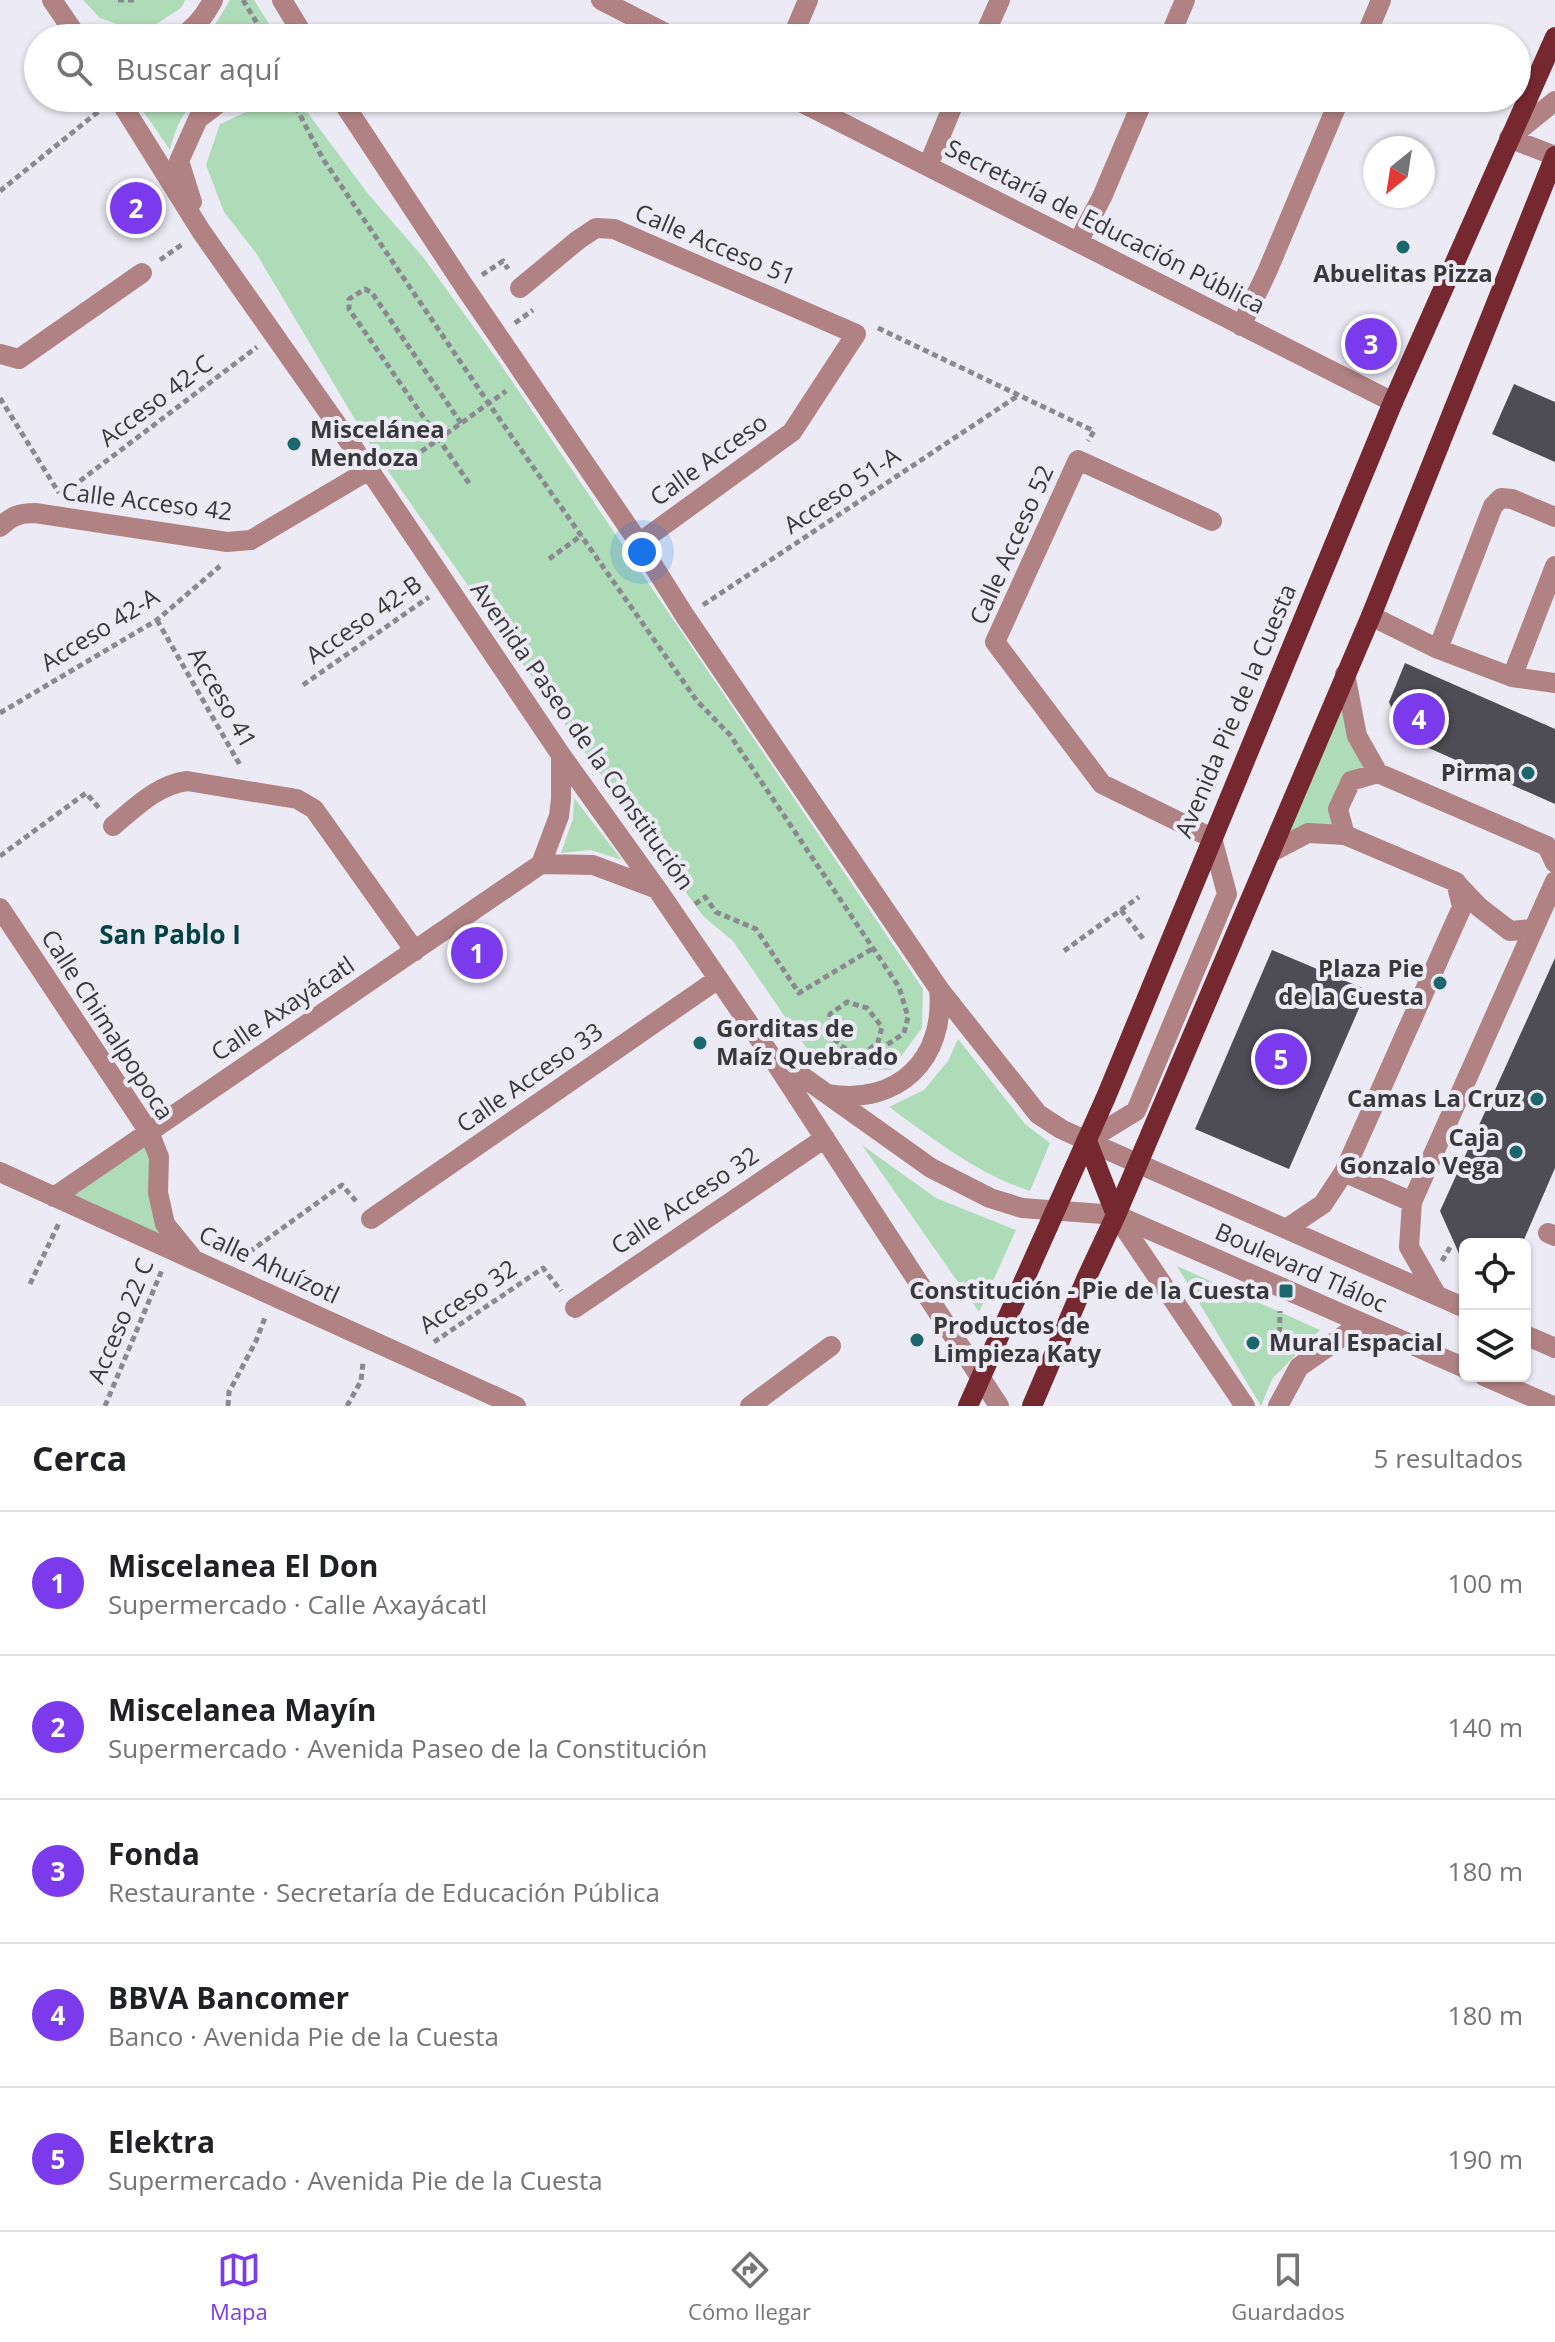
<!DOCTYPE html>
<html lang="es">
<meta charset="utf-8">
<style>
:root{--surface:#fff;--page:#f6f6f6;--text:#202124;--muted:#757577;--line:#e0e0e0;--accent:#7c3aed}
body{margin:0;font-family:"Open Sans",sans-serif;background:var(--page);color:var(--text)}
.controls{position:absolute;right:24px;bottom:24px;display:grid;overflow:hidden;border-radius:12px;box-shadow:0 2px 6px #0004}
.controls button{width:72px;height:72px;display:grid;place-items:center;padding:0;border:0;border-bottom:2px solid var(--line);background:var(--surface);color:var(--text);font:40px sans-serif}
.compass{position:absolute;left:1363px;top:136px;width:72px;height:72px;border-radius:50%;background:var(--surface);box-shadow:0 2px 6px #0004;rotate:210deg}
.you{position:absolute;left:642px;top:552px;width:28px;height:28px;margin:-20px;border:6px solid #fff;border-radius:50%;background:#1a73e8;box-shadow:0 0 0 12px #1a73e833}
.badge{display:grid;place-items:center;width:52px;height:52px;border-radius:50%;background:var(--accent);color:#fff;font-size:26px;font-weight:700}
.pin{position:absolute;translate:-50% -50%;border:4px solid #fff;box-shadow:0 2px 8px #0006}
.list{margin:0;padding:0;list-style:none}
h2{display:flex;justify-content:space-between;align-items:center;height:104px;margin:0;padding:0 32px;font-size:34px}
h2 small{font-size:26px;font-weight:400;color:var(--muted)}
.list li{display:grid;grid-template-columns:52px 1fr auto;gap:24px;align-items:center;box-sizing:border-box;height:144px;padding:0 32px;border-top:2px solid var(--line)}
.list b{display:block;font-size:30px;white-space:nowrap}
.list p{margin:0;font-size:26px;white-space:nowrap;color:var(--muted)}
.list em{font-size:26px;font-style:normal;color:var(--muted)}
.icon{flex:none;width:44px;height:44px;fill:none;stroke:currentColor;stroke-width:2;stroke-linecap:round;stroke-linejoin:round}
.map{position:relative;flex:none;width:1555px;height:1406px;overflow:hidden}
.search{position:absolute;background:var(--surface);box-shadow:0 2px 6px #0004;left:24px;right:24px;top:24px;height:88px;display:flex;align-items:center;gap:20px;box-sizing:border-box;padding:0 28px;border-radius:44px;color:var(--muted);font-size:30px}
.sheet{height:824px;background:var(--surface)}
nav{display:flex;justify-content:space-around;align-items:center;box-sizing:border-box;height:112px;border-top:2px solid var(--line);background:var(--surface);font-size:22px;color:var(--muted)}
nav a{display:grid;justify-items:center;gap:4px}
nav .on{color:var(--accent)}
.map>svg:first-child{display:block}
.green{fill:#afdcb8}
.building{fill:#4e4d55}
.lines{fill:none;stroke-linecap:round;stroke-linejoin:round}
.path{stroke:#8a898f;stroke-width:5;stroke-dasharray:6 4;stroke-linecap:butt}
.minor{stroke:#b18283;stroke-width:20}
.major{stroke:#762830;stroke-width:20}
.poi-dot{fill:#1a676d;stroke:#ecebf5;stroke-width:3}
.labels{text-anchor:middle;stroke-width:8;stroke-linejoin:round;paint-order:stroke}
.street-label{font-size:24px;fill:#39393c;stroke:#ecebf5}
.poi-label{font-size:24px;font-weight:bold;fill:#39393c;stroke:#ecebf5;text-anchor:end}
.neighbourhood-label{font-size:26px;font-weight:bold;fill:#004246;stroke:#ecebf5}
</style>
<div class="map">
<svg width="1555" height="1406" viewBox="0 0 1555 1406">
<rect width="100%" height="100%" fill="#ecebf5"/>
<path class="green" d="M 83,0 L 185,0 L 181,8 L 150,28 L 122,26 L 100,18 Z
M 230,0 L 254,0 L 278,38 L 204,38 L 211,31 Z
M 134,98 L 199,98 C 182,112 175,129 170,150 Z
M 270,101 L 304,108 L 369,195 L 423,257 L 499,362 L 923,989 L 922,1028 L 891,1070 L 829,1068 L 805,1046 L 733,941 L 703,916 L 580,746 L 372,448 L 256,253 L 224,212 L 206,165 L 220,124 Z
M 1345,674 L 1378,773 L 1351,782 L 1345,835 L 1308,833 L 1270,853 Z
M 574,798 L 622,860 L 591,850 L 561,853 L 573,819 Z
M 958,1039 L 1025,1124 L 1050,1143 L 1030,1191 C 979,1175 932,1138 889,1107 L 924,1090 L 948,1061 Z
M 149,1132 L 158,1193 L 193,1259 L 54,1197 Z
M 862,1145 L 936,1198 L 1016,1230 L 979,1312 Z
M 1177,1266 L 1320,1330 L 1272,1379 L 1261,1406 Z"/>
<path class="building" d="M 1514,384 L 1555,402 L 1555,462 L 1492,434 Z
M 1405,663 L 1555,729 L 1555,804 L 1404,737 L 1389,702 Z
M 1272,950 L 1367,990 L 1289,1169 L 1195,1129 Z
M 1555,958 L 1555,1168 L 1522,1244 L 1465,1244 L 1465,1267 L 1440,1211 Z"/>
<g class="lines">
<path class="path" d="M 118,0 L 136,0
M 243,0 L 266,38
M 291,98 L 323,159 L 489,404 L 697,701 L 730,735 L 899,987 L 908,1017 L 904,1033 C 874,1055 853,1066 828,1031 L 830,1014 L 847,1002 L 867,1008 L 882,1027 L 878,1042 L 864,1054
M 0,191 L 99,111
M 160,260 L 184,243
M 482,275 L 503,261 L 508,269
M 515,323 L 533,310
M 878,328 L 1094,431 L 1088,441
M 0,398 L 59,493
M 461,423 L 372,293 L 365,289 L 349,299 L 349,309 L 471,486
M 397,469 L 506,391
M 64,493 L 257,347
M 549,559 L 582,535
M 703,605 L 1019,395
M 157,620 L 240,765
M 303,685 L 429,597
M 0,713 L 157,620 L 220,566
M 0,856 L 86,793 L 99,808
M 695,904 L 705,897 L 716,912 L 756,929 L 799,993 L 872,949
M 1121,910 L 1145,941
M 1064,951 L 1139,897
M 241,1258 L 342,1185 L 356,1201
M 1442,1261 L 1452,1244
M 30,1284 L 59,1223
M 434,1342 L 543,1268 L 561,1291
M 1279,1353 L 1280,1311
M 105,1406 L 162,1270
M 228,1406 L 229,1392 L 256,1341 L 266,1315
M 347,1406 L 361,1381 L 363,1363"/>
<path class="minor" d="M 52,0 L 78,38
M 282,0 L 305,38
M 601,0 L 675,38
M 179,38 C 194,29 205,16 213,0
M 792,38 L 808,0
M 983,38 L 1000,0
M 1169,38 L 1185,0
M 1365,38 L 1381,0
M 118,98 L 201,231 L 378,483 L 561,755 L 657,889 L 769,1053 L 999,1406
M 340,98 L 464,286 L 639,543 L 685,616 L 939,989 L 1038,1114 L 1061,1129 L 1087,1141 L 1465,1308
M 793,98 L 1393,402
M 1509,138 L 1555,101
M 1509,138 L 1555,156
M 928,166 L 956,98
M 192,202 L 179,161 L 198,119 L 225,98
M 1078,242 L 1102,197 L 1144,98
M 520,288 L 578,240 L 596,228 L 614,229 L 856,334 L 792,432 L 639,543
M 1241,326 L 1267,272 L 1340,98
M 0,354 L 19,359 L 142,273
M 0,527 C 12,516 19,513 35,513 L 227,542 L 251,540 L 369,470
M 1371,616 L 1438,649 L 1512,677 L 1555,566
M 1438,649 L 1493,506 L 1501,498 L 1512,499 L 1555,517
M 1345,674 L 1357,736 L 1378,773 L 1547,846 L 1555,863
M 1512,677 L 1555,683
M 113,826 C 136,807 157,785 187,781 L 297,799 L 314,809 L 415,951
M 1345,835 L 1338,809 L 1351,781 L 1378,773
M 1270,853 L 1308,833 L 1345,835 L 1456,882 L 1462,907 L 1344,1172 L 1323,1204 L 1286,1229
M 541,864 L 559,816 L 561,799 L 561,756
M 1458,885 L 1479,907 L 1510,931 L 1533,929
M 0,908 L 149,1132 L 159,1157 L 158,1193 L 165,1224 L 191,1256
M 782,1062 L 931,1168 L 990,1198 L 1022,1208 L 1116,1215 L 1465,1368
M 828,1094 C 898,1106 946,1059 939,989
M 1087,1141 L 1136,1111 L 1227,894 L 1212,838 L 1102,784 L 995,642 L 1078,460 L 1212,521
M 0,1172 L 516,1406
M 1344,1172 L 1412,1202
M 54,1197 L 541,864 L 593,865 L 657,889
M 1117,1217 L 1245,1406
M 371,1219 L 718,979
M 1548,1233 L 1555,1236
M 1436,1294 L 1409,1247 L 1412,1202 L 1555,881
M 575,1308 L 825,1138
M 1525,1335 L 1555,1348
M 1484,1376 L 1553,1406
M 750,1406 L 831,1346
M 1278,1406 L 1299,1367 L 1346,1334 L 1363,1324"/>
<path class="major" d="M 1087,1141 L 1116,1215
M 968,1406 L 1106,1097 L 1393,402 L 1555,37
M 1032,1406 L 1087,1277 L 1116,1215 L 1371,616 L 1555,156"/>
</g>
<g class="poi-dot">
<circle cx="1403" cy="247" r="8"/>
<circle cx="294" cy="444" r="8"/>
<circle cx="1528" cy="773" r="8"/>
<circle cx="1440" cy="983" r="8"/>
<circle cx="700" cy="1043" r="8"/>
<circle cx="1537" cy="1099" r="8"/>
<circle cx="1516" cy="1152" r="8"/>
<rect x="1278" y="1283" width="16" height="16" rx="4"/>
<circle cx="917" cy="1340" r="8"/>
<circle cx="1253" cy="1343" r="8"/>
</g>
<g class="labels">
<g class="street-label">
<text transform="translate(1105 227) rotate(27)" y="8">Secretaría de Educación Pública</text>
<text transform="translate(715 245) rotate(23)" y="8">Calle Acceso 51</text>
<text transform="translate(156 401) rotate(-37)" y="8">Acceso 42-C</text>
<text transform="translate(709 460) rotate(-36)" y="8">Calle Acceso</text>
<text transform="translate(842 491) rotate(-34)" y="8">Acceso 51-A</text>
<text transform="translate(147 502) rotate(7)" y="8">Calle Acceso 42</text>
<text transform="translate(1012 545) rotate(-66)" y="8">Calle Acceso 52</text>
<text transform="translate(364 620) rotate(-35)" y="8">Acceso 42-B</text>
<text transform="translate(100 630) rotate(-32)" y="8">Acceso 42-A</text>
<text transform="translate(222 698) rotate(60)" y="8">Acceso 41</text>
<text transform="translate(1236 711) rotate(-67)" y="8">Avenida Pie de la Cuesta</text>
<text transform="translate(582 736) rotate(55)" y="8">Avenida Paseo de la Constitución</text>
<text transform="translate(283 1009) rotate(-34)" y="8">Calle Axayácatl</text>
<text transform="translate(107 1025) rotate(57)" y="8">Calle Chimalpopoca</text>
<text transform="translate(530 1078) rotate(-35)" y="8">Calle Acceso 33</text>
<text transform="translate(685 1201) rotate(-34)" y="8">Calle Acceso 32</text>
<text transform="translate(269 1265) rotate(25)" y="8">Calle Ahuízotl</text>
<text transform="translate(1301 1268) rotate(24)" y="8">Boulevard Tláloc</text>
<text transform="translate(468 1297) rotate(-34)" y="8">Acceso 32</text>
<text transform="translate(121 1321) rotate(-67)" y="8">Acceso 22 C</text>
</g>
<g class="poi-label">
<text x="1403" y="282" text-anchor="middle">Abuelitas Pizza</text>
<text x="310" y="438" text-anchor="start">Miscelánea<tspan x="310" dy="28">Mendoza</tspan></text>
<text x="1512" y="781">Pirma</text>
<text x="1424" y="977">Plaza Pie<tspan x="1424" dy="28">de la Cuesta</tspan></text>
<text x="716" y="1037" text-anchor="start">Gorditas de<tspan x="716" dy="28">Maíz Quebrado</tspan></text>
<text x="1521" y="1107">Camas La Cruz</text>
<text x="1500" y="1146">Caja<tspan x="1500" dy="28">Gonzalo Vega</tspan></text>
<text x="1270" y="1299">Constitución - Pie de la Cuesta</text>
<text x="933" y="1334" text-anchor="start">Productos de<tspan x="933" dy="28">Limpieza Katy</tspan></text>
<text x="1269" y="1351" text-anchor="start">Mural Espacial</text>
</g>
<g class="neighbourhood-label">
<text x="170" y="944">San Pablo I</text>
</g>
</g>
</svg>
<div class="controls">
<button><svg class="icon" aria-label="locate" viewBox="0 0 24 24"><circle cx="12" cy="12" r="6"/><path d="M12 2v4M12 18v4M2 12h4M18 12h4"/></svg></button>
<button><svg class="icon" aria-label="layers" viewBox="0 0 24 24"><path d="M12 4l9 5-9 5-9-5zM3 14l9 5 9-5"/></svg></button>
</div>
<svg class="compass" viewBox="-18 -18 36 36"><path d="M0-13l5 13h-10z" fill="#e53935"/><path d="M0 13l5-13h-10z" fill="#757577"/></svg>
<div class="you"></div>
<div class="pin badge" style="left:477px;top:953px">1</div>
<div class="pin badge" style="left:136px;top:208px">2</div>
<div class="pin badge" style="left:1371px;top:344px">3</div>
<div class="pin badge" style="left:1419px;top:719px">4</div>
<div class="pin badge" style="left:1281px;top:1059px">5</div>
<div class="search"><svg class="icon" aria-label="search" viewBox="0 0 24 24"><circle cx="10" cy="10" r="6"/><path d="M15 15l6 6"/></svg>Buscar aquí</div>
</div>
<section class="sheet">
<h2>Cerca<small>5 resultados</small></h2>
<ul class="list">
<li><span class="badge">1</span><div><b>Miscelanea El Don</b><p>Supermercado · Calle Axayácatl</p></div><em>100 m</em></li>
<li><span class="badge">2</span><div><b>Miscelanea Mayín</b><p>Supermercado · Avenida Paseo de la Constitución</p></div><em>140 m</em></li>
<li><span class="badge">3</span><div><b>Fonda</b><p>Restaurante · Secretaría de Educación Pública</p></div><em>180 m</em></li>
<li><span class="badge">4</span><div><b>BBVA Bancomer</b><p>Banco · Avenida Pie de la Cuesta</p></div><em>180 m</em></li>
<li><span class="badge">5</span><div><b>Elektra</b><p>Supermercado · Avenida Pie de la Cuesta</p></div><em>190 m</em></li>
</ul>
</section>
<nav>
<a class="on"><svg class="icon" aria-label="map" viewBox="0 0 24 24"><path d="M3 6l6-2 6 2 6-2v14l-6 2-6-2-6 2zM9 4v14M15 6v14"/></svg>Mapa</a>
<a><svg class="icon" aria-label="directions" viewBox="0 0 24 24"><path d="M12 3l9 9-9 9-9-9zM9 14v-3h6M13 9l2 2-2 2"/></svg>Cómo llegar</a>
<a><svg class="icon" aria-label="saved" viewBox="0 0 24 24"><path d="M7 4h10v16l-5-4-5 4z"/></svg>Guardados</a>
</nav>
